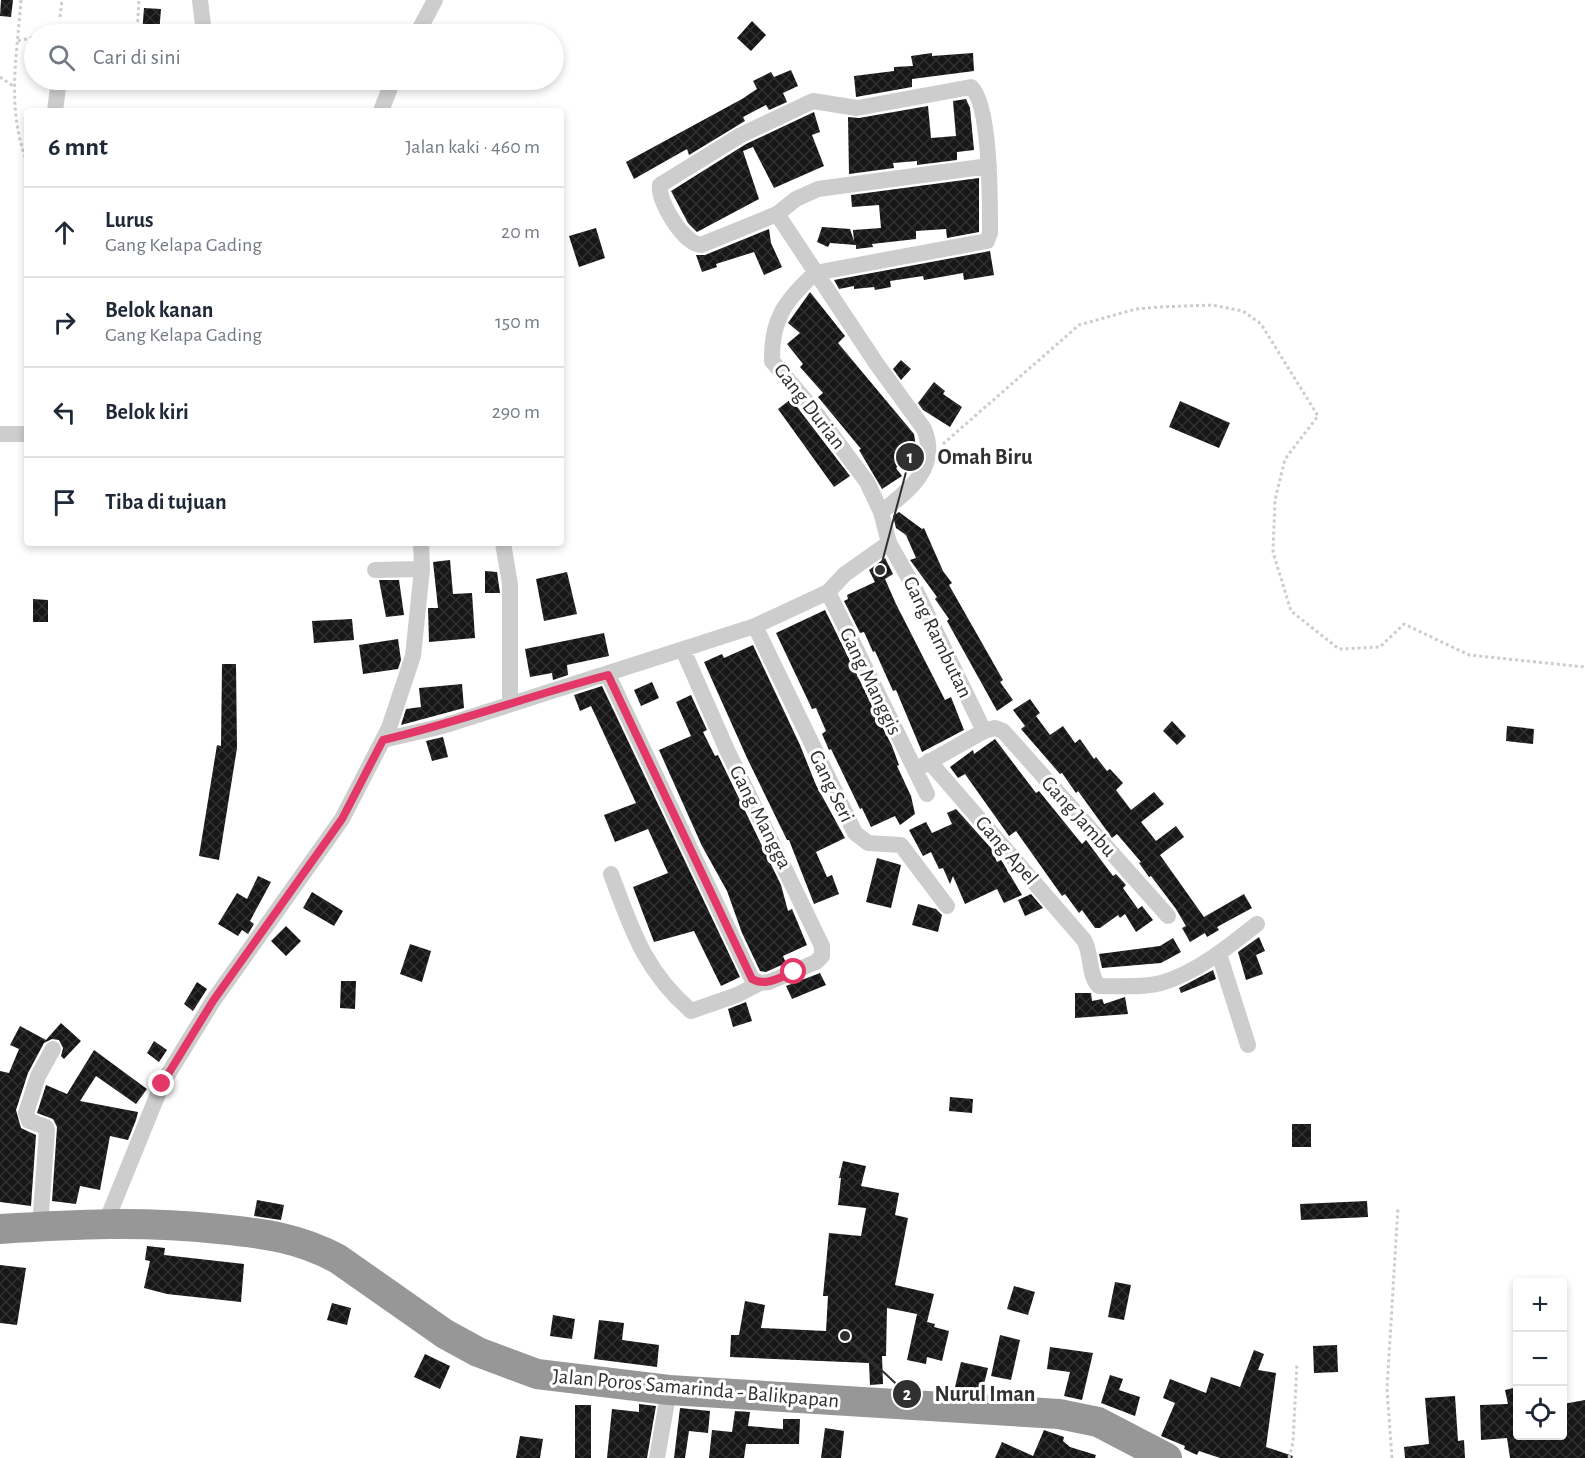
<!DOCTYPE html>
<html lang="id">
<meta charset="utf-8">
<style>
:root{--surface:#fff;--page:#f6f6f7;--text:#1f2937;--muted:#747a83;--line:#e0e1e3}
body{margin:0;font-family:"Alegreya Sans",sans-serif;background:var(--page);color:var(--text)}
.controls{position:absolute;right:18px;bottom:18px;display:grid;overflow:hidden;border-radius:6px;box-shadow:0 3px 9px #0003}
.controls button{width:54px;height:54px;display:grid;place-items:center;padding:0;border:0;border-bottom:2px solid var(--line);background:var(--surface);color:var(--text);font:30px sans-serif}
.stop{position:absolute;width:18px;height:18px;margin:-14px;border:4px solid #e23767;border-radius:50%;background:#fff}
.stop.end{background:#e23767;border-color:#fff;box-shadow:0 2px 6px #0008}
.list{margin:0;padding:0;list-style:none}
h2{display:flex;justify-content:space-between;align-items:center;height:78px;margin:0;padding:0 24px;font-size:26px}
h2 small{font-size:20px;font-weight:400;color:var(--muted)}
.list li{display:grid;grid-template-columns:39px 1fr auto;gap:18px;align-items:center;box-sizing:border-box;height:90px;padding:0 24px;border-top:2px solid var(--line)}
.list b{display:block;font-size:22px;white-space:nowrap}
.list p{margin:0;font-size:20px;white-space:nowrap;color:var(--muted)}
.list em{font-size:20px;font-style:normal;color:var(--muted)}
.icon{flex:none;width:33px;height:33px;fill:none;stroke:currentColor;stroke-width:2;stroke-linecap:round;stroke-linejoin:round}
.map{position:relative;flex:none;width:1585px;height:1458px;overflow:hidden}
.search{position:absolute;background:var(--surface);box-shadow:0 3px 9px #0003;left:24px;top:24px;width:540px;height:66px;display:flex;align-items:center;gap:15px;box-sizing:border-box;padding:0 21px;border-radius:33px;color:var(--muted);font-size:22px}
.panel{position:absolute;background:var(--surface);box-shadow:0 3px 9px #0003;left:24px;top:108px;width:540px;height:438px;border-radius:6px}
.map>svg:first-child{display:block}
.building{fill:url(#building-cross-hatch)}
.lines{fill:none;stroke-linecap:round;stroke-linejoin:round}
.path{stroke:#cdcdcd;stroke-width:3;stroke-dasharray:3 3;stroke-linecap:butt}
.street{stroke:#cdcdcd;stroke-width:16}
.highway{stroke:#979797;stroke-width:30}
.route{stroke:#e23767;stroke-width:8}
.labels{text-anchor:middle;stroke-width:6;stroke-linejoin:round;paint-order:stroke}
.street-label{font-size:21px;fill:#303030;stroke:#fff}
.leader{fill:none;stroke:#303030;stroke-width:2}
.callout-dot{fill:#303030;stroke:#fff;stroke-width:2}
.mark-label{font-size:18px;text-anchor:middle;font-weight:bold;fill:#fff}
.callout-label{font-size:22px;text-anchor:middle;font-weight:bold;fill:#303030;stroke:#fff;stroke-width:6;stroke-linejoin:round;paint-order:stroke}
</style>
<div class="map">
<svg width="1585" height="1458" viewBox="0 0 1585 1458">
<defs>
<pattern id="building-cross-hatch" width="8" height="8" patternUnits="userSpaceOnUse" patternTransform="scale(1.5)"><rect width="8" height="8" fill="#171717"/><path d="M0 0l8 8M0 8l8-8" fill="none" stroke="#303030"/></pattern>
</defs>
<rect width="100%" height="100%" fill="#fff"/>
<path class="building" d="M 1,0 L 13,0 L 11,17 L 0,16 Z
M 144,8 L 161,9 L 159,34 L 142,34 Z
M 752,21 L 766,35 L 751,51 L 737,38 Z
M 932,53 L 932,56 L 973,53 L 974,71 L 912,79 L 912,87 L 856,97 L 854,76 L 894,71 L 894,67 L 913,66 L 911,56 Z
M 791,70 L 798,86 L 783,93 L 787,102 L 769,110 L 766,105 L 743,117 L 745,121 L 689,155 L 687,149 L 634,179 L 626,162 L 742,99 L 757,89 L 753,81 L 771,72 L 774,77 Z
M 966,99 L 970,108 L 974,150 L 957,152 L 957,160 L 917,165 L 917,161 L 893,163 L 894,168 L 849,174 L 848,117 L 859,118 L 928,106 L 931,138 L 956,136 L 953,101 Z
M 814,112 L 820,132 L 812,135 L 824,166 L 774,188 L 753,147 L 743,151 L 759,199 L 697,232 L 688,223 L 671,191 L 746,144 Z
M 979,178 L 979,232 L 947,238 L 946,229 L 916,231 L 916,239 L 872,244 L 873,247 L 856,249 L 856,245 L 830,243 L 828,247 L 817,242 L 822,227 L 850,229 L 854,241 L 853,230 L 881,228 L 879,205 L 852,207 L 851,195 Z
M 596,228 L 605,258 L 579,267 L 569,236 Z
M 769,229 L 771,243 L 782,267 L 764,275 L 754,252 L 716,264 L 717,267 L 702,272 L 696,255 L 705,255 Z
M 990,251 L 994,275 L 964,280 L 963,273 L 924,280 L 923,276 L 890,281 L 891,287 L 875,290 L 874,287 L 854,289 L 854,286 L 839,289 L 834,280 Z
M 810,292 L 845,336 L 838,343 L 914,434 L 917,453 L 896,468 L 902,476 L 882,489 L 859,450 L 861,449 L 818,397 L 823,393 L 800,367 L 803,364 L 787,344 L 800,333 L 788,323 Z
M 901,360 L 911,369 L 901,380 L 893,369 Z
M 934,382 L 945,391 L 943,394 L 962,407 L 950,427 L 923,410 L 918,403 Z
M 791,399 L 850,476 L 834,487 L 778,409 Z
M 1180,401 L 1230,423 L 1219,448 L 1169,427 Z
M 899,512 L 922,529 L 924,528 L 943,571 L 952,583 L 949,585 L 1003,680 L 1000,682 L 1013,700 L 997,711 L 947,621 L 949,619 L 935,599 L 937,597 L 910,560 L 916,558 L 906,535 L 896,528 L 893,516 Z
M 885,558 L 893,574 L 885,579 L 896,604 L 945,700 L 951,697 L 964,730 L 922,752 L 896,690 L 893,691 L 875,651 L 873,652 L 864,632 L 860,633 L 844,601 L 848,599 L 847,595 L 875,582 L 869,570 Z
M 450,560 L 453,594 L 472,593 L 475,638 L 429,642 L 428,608 L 438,608 L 433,562 Z
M 485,571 L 497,572 L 500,593 L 485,593 Z
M 567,572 L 577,614 L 544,621 L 536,579 Z
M 379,580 L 399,580 L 404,615 L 386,617 Z
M 33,599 L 48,600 L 48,622 L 33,622 Z
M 825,610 L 892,746 L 899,765 L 897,766 L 911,796 L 915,814 L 900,825 L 895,816 L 871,827 L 862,808 L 860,809 L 831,749 L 829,750 L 822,734 L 826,731 L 816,708 L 812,709 L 776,633 Z
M 352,619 L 354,640 L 314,643 L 312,621 Z
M 604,633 L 609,656 L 567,665 L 568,675 L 553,680 L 552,673 L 530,677 L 525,649 Z
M 398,639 L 401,660 L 398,669 L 363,674 L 359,645 Z
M 753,645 L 800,745 L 816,785 L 845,838 L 816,852 L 827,877 L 832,875 L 839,894 L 814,904 L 789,840 L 787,840 L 747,758 L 704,662 L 722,654 L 724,658 Z
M 222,664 L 236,664 L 237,748 L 219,860 L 199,856 L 217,745 L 221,746 Z
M 652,682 L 659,698 L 641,706 L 634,690 Z
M 462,684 L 464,708 L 401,725 L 406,709 L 421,707 L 419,688 Z
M 602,686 L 740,977 L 721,986 L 694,931 L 654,942 L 633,887 L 668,873 L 648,829 L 615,842 L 604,815 L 636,803 L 591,706 L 580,711 L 574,695 Z
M 691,695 L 707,730 L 703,732 L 715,756 L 718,755 L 781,885 L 788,911 L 792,909 L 807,945 L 783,956 L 786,963 L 766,972 L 760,971 L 742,933 L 727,891 L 702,846 L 659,750 L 691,736 L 676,702 Z
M 1030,699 L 1040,713 L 1036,716 L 1050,735 L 1063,726 L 1075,743 L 1080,739 L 1094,759 L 1096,757 L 1107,771 L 1110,769 L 1123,783 L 1116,790 L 1131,810 L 1154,792 L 1164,804 L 1141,822 L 1156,841 L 1176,826 L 1184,837 L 1160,855 L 1204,917 L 1244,894 L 1252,908 L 1217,927 L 1219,930 L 1207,937 L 1205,933 L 1190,942 L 1182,928 L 1186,926 L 1176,909 L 1151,876 L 1149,877 L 1139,863 L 1141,862 L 1117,834 L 1112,838 L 1078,791 L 1076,793 L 1062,773 L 1060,774 L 1021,729 L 1025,726 L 1013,710 Z
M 1172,721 L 1186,736 L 1177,745 L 1163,731 Z
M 1507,726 L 1534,729 L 1533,744 L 1506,741 Z
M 443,737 L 448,757 L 432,761 L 426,741 Z
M 995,739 L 1036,793 L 1039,791 L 1082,844 L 1086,840 L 1113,876 L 1116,874 L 1126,885 L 1123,888 L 1138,909 L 1142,906 L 1153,920 L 1136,932 L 1125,914 L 1120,918 L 1118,915 L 1100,928 L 1095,928 L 1082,910 L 1079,913 L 1065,894 L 1062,896 L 1016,831 L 1009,836 L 965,774 L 958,778 L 950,767 L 973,750 L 974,754 Z
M 956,809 L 991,848 L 997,862 L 1001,860 L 1003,863 L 1022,895 L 1004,903 L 997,889 L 965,904 L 953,876 L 950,884 L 943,868 L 939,869 L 931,852 L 923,856 L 909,830 L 926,822 L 932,833 L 952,824 L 947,813 Z
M 877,858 L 901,865 L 891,908 L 866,902 Z
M 258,876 L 271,882 L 250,921 L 254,924 L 248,934 L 242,930 L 238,936 L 218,924 L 237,893 L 247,899 Z
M 312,892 L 343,911 L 334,926 L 303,908 Z
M 1031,894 L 1043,908 L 1025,916 L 1018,900 Z
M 918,904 L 936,909 L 942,915 L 938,932 L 912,925 Z
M 286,926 L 301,941 L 286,956 L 271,941 Z
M 1259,937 L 1265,951 L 1256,955 L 1263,974 L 1246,980 L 1238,952 Z
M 1173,938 L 1181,952 L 1161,963 L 1102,968 L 1099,954 L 1160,946 Z
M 410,944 L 431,951 L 422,982 L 400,974 Z
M 1213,970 L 1216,979 L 1181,993 L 1179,988 Z
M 820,973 L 826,985 L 792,999 L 786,986 Z
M 341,981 L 356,981 L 355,1009 L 340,1008 Z
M 197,982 L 207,989 L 193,1011 L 184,1004 Z
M 1075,993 L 1091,993 L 1092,1001 L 1102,999 L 1104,1004 L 1125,997 L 1128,1014 L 1075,1018 Z
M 746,1002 L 752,1021 L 733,1027 L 728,1009 Z
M 61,1023 L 81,1041 L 64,1059 L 61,1056 L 63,1048 L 59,1040 L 52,1039 L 44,1043 L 28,1073 L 16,1110 L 21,1128 L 36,1135 L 31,1206 L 0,1202 L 0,1071 L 9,1073 L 19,1049 L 10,1045 L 20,1026 L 46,1040 Z
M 154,1041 L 167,1050 L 159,1062 L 147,1053 Z
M 94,1050 L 147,1089 L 136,1104 L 96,1076 L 80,1101 L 138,1112 L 136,1120 L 128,1140 L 110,1136 L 100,1190 L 80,1186 L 76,1204 L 52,1201 L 57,1127 L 53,1119 L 37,1113 L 46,1085 L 67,1094 Z
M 950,1097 L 973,1099 L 972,1113 L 949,1111 Z
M 1292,1124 L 1311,1124 L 1311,1147 L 1292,1147 Z
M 843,1161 L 866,1166 L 861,1186 L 899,1193 L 895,1215 L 908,1218 L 895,1285 L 934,1294 L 927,1322 L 935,1324 L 934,1327 L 949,1331 L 942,1361 L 927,1357 L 926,1364 L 907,1360 L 917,1314 L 887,1308 L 886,1356 L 882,1356 L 883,1384 L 870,1385 L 869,1363 L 730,1357 L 731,1335 L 739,1335 L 745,1301 L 765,1305 L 761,1328 L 826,1331 L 828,1296 L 823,1296 L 829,1233 L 861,1236 L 866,1208 L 838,1205 L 841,1178 L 839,1178 Z
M 257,1200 L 284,1205 L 281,1220 L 254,1216 Z
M 1367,1201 L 1368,1217 L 1301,1220 L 1300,1204 Z
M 147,1246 L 165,1248 L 164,1255 L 244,1264 L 241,1302 L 167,1294 L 144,1288 L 150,1261 L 145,1260 Z
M 0,1265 L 26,1268 L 17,1325 L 0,1323 Z
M 1115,1282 L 1131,1285 L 1124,1320 L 1108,1317 Z
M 1014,1286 L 1035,1292 L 1028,1315 L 1007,1309 Z
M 332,1303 L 351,1308 L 347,1325 L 327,1320 Z
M 553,1315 L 575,1319 L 572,1339 L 550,1336 Z
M 599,1320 L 624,1323 L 622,1340 L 659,1345 L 657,1367 L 594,1359 Z
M 1000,1335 L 1020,1340 L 1011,1380 L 991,1376 Z
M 1337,1345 L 1338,1372 L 1314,1373 L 1313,1346 Z
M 1050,1347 L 1093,1353 L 1082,1400 L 1064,1396 L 1070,1372 L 1047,1369 Z
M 1254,1350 L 1264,1354 L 1258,1370 L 1276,1373 L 1266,1447 L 1293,1456 L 1292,1458 L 1220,1458 L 1199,1451 L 1197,1455 L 1184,1449 L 1185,1446 L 1161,1436 L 1175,1403 L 1163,1398 L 1170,1379 L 1206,1393 L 1211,1377 L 1240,1387 Z
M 425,1354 L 450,1366 L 440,1389 L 414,1377 Z
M 961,1362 L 988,1368 L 982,1392 L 955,1387 Z
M 1110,1375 L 1123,1379 L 1119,1390 L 1140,1397 L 1135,1416 L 1101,1403 Z
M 1518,1387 L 1518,1436 L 1563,1436 L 1563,1404 L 1585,1400 L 1585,1458 L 1510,1458 L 1507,1438 L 1481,1440 L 1480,1405 L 1508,1404 L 1505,1390 Z
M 1455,1396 L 1458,1441 L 1464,1440 L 1465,1458 L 1405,1458 L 1404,1447 L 1429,1444 L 1425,1398 Z
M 639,1404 L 656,1406 L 647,1458 L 607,1458 L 612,1409 L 639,1412 Z
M 575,1405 L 591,1405 L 591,1458 L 575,1458 Z
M 680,1408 L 710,1411 L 708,1433 L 689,1431 L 685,1458 L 674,1458 Z
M 735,1411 L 750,1412 L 748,1426 L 783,1429 L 783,1419 L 800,1419 L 799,1444 L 746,1444 L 744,1458 L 709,1458 L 712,1430 L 732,1432 Z
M 825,1428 L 844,1431 L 841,1458 L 821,1458 Z
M 1044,1430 L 1064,1437 L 1063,1441 L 1070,1447 L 1096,1455 L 1095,1458 L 995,1458 L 1002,1442 L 1033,1456 Z
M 520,1436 L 543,1439 L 540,1458 L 516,1458 Z"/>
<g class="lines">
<path class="path" d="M 21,0 C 17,56 6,108 27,162
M 60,17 L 62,0
M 137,34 L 139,0
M 18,41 L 34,37
M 0,77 L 13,86
M 943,444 L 1079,325 L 1136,309 L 1159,307 L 1212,305 L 1243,311 L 1261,324 L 1318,416 L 1285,459 L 1275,500 L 1273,552 L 1291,611 L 1339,649 L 1380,647 L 1404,624 L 1469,655 L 1585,667
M 1289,1458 L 1293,1442 L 1297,1363
M 1392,1458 L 1387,1389 L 1398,1207"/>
<path class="street" d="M 200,0 L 204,34
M 58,32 L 59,34
M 417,34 L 435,0
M 55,111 L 59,80
M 381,111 L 393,80
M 777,214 L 876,363 L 924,429 C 940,467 909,491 881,512
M 815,273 L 987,241 L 990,233 C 990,204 991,105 971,87 L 857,108 L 813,101 L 741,135 L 660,185 C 657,201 684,244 701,245 L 777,214 L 796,199 L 818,189 L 989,166
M 815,273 C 785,301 771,319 772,361 L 812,408 L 867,482 L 881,512 L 889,543 L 915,589 L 984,731
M 0,434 L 27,434
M 503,543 L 510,584 L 510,703
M 375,570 L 422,569
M 828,592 L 927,794
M 755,626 L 855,833 L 868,843 L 901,845 L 947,906
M 608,675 L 752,979 L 760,983 L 769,982 L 816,962 L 822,956 L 822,946 L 727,750 L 683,650
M 383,740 L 443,726 L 755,626 L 828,592 L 845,574 L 889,543
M 929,761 L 1084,940 C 1092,953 1088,976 1099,986 C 1119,986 1142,988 1161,983 C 1196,973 1228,947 1257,924
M 915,770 L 984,731 L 995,728 L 1003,731 L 1168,916
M 611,874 C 632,930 644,970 691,1011 L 737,995 L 760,983
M 1219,954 L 1248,1045
M 106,1222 L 162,1084 L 213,1001 L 342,819 L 389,728 L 413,656 L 422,569 L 421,543
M 40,1227 L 47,1130 L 46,1127 L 29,1121 L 26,1113 L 38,1076 L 53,1049
M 657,1458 L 669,1390"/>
<path class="highway" d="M 0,1229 C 77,1224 142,1221 219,1229 C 262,1233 300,1238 338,1259 L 445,1334 L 478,1352 L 537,1374 L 669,1390 L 1059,1414 L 1098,1422 L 1167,1458"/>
</g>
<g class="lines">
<path class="route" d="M 162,1084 L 213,1001 L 342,819 L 383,740 C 459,722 532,695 608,675 L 752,979 C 766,987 780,977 794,972"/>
</g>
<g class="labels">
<g class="street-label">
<text transform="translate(810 406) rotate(52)" y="7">Gang Durian</text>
<text transform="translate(938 637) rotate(64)" y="7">Gang Rambutan</text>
<text transform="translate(871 681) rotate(64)" y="7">Gang Manggis</text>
<text transform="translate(832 786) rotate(64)" y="7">Gang Seri</text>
<text transform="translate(1079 816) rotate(48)" y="7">Gang Jambu</text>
<text transform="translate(761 817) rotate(63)" y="7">Gang Mangga</text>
<text transform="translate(1007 850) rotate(49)" y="7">Gang Apel</text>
<text transform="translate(696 1388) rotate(5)" y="7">Jalan Poros Samarinda - Balikpapan</text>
</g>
</g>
<path class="leader" d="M880 570L910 457M845 1336L907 1394"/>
<g class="callout-dot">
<circle cx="880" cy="570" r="6"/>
<circle cx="845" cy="1336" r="6"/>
<circle cx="910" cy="457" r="15"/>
<circle cx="907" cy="1394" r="15"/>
</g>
<g class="mark-label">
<text x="910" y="463">1</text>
<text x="907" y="1400">2</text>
</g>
<g class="callout-label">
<text x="985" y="464">Omah Biru</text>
<text x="985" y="1401">Nurul Iman</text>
</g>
</svg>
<div class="controls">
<button>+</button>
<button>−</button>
<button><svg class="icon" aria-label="locate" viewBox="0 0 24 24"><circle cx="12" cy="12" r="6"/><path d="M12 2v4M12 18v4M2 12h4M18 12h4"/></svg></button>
</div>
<div class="stop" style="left:794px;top:972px"></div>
<div class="stop end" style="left:162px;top:1084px"></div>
<div class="search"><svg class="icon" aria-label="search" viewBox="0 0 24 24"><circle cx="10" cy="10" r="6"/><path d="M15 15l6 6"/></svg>Cari di sini</div>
<section class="panel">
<h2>6 mnt<small>Jalan kaki · 460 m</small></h2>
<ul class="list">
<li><svg class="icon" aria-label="ahead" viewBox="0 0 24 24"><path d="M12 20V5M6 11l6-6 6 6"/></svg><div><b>Lurus</b><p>Gang Kelapa Gading</p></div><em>20 m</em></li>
<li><svg class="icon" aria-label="right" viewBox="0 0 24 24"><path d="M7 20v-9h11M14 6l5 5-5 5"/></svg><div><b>Belok kanan</b><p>Gang Kelapa Gading</p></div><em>150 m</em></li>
<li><svg class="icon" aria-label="left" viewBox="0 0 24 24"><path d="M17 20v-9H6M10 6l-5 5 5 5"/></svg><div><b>Belok kiri</b></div><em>290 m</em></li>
<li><svg class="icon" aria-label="arrive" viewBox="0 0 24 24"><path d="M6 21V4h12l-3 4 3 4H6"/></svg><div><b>Tiba di tujuan</b></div></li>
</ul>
</section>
</div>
